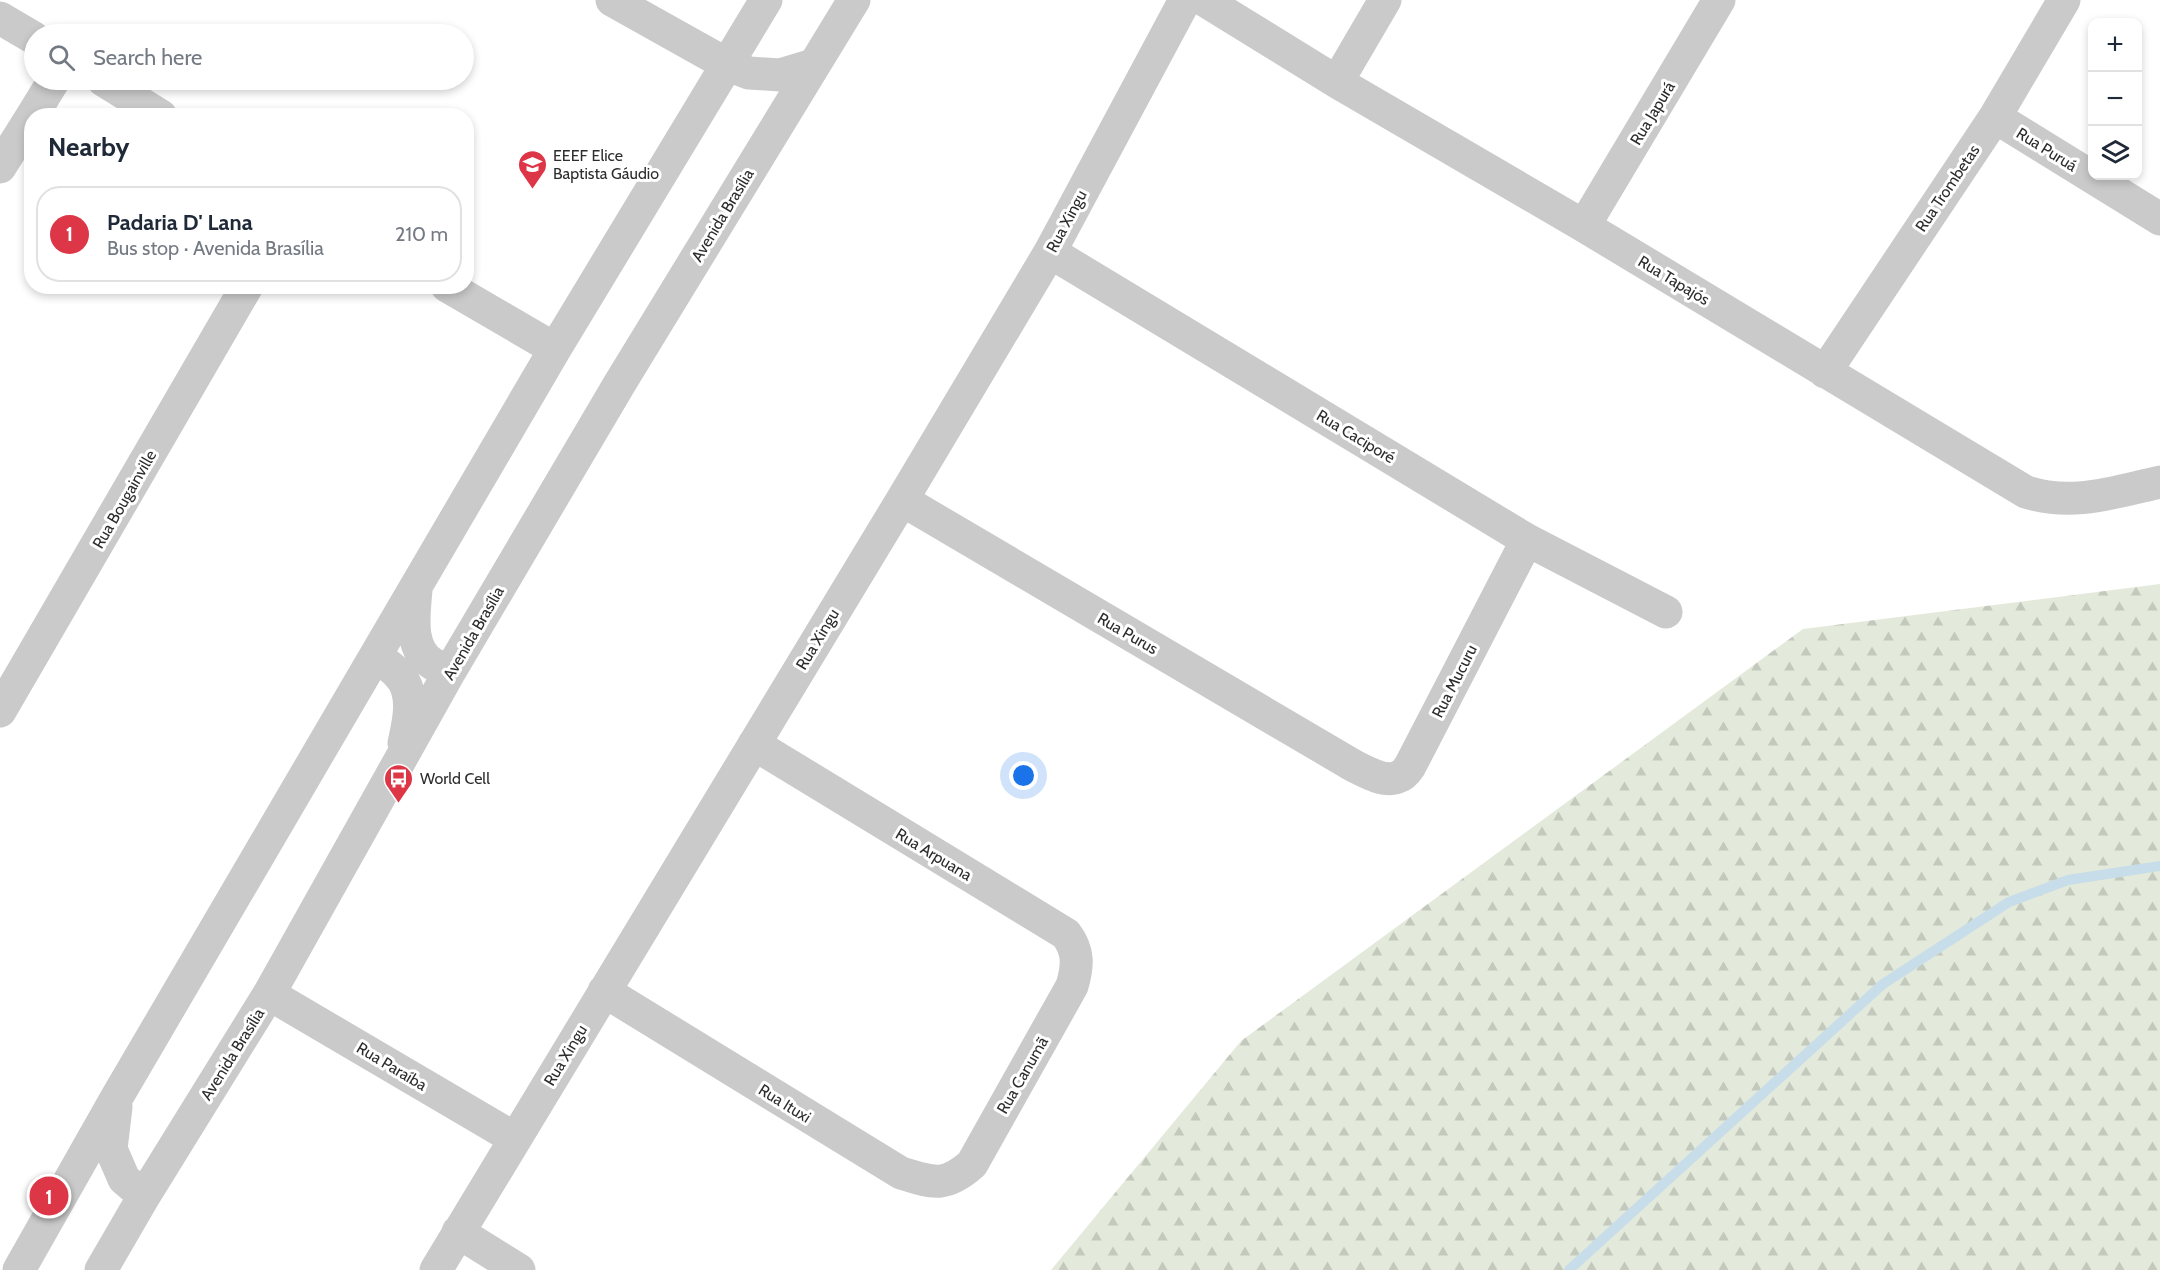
<!DOCTYPE html>
<meta charset="utf-8">
<style>
:root{--surface:#fff;--page:#f2f2f3;--text:#1f2937;--muted:#747a83;--line:#e0e1e3;--accent:#dd3647}
body{margin:0;font-family:Cabin,sans-serif;background:var(--page);color:var(--text)}
.controls{position:absolute;right:18px;top:18px;display:grid;overflow:hidden;border-radius:12px;box-shadow:0 3px 9px #0003}
.controls button{width:54px;height:54px;display:grid;place-items:center;padding:0;border:0;border-bottom:2px solid var(--line);background:var(--surface);color:var(--text);font:30px sans-serif}
.you{position:absolute;left:1024px;top:776px;width:21px;height:21px;margin:-15px;border:4px solid #fff;border-radius:50%;background:#1a73e8;box-shadow:0 0 0 9px #1a73e833}
.badge{display:grid;place-items:center;width:39px;height:39px;border-radius:50%;background:var(--accent);color:#fff;font-size:20px;font-weight:700}
.pin{position:absolute;translate:-50% -50%;border:3px solid #fff;box-shadow:0 2px 6px #0006}
.list{margin:0;padding:0;list-style:none}
h2{display:flex;justify-content:space-between;align-items:center;height:78px;margin:0;padding:0 24px;font-size:26px}
h2 small{font-size:20px;font-weight:400;color:var(--muted)}
.list li{display:grid;grid-template-columns:39px 1fr auto;gap:18px;align-items:center;box-sizing:border-box;height:96px;margin:0 12px 12px;padding:0 12px;border:2px solid var(--line);border-radius:24px}
.list b{display:block;font-size:22px;white-space:nowrap}
.list p{margin:0;font-size:20px;white-space:nowrap;color:var(--muted)}
.list em{font-size:20px;font-style:normal;color:var(--muted)}
.icon{flex:none;width:33px;height:33px;fill:none;stroke:currentColor;stroke-width:2;stroke-linecap:round;stroke-linejoin:round}
.map{position:relative;flex:none;width:2160px;height:1270px;overflow:hidden}
.search{position:absolute;background:var(--surface);box-shadow:0 3px 9px #0003;left:24px;top:24px;width:450px;height:66px;display:flex;align-items:center;gap:15px;box-sizing:border-box;padding:0 21px;border-radius:33px;color:var(--muted);font-size:22px}
.panel{position:absolute;background:var(--surface);box-shadow:0 3px 9px #0003;left:24px;top:108px;width:450px;height:186px;border-radius:24px}
.map>svg:first-child{display:block}
.forest{fill:url(#forest-firs)}
.lines{fill:none;stroke-linecap:round;stroke-linejoin:round}
.stream{stroke:#c7dde9;stroke-width:10}
.minor{stroke:#cacaca;stroke-width:33}
.labels{text-anchor:middle;stroke-width:6;stroke-linejoin:round;paint-order:stroke}
.street-label{font-size:16px;fill:#2d2d2d;stroke:#fff}
.poi-label{font-size:16px;fill:#2d2d2d;stroke:#fff;text-anchor:start}
</style>
<div class="map">
<svg width="2160" height="1270" viewBox="0 0 2160 1270">
<defs>
<pattern id="forest-firs" width="22" height="20" patternUnits="userSpaceOnUse" patternTransform="scale(1.5)"><rect width="22" height="20" fill="#e3eadb"/><path d="M5 1l3.5 6h-7zM16 11l3.5 6h-7z" fill="#c3c9bc"/></pattern>
</defs>
<rect width="100%" height="100%" fill="#fff"/>
<path class="forest" d="M 2160,584 L 2160,1270 L 1051,1270 L 1241,1041 L 1803,629 Z"/>
<g class="lines">
<path class="stream" d="M 1569,1270 L 1883,984 L 2009,902 L 2068,880 L 2160,866"/>
<path class="minor" d="M 612,0 L 728,65 L 749,73 L 780,75 L 813,65
M 1204,0 L 1337,82 L 1584,226 L 2026,492 C 2073,507 2114,492 2160,482
M 0,18 L 34,38
M 103,80 L 161,116
M 1337,82 L 1385,0
M 32,116 L 54,80
M 1995,117 L 2160,219
M 0,167 L 32,116
M 1584,226 L 1719,0
M 1050,252 L 1527,540 L 1666,612
M 447,286 L 555,349
M 1825,372 L 1995,117 L 2064,0
M 902,500 L 1354,766 C 1366,772 1386,784 1400,776 C 1404,775 1408,769 1410,766 L 1527,540
M 416,590 C 414,614 408,649 433,664 C 438,667 445,668 450,671
M 376,656 C 383,662 392,667 398,674 C 416,692 409,721 404,743
M 0,711 L 247,286
M 604,991 L 901,1173 C 933,1183 945,1188 972,1164 L 1072,986 C 1078,966 1079,951 1066,934 L 754,744
M 269,994 L 514,1138
M 116,1107 L 111,1149 L 124,1179 L 144,1196
M 458,1232 L 519,1270
M 19,1270 L 117,1097 L 555,349 L 766,0
M 101,1270 L 144,1196 L 269,994 L 450,671 L 620,383 L 854,0
M 436,1270 L 902,500 L 1050,252 L 1185,0"/>
</g>
<defs>
<symbol id="school-pin" viewBox="-11 -11 22 30"><path d="M0 17L-7.5 6A9.5 9.5 0 1 1 7.5 6Z" fill="#dd3647" stroke="#fff"/><path d="M0-5L7-2L0 1L-7-2ZM-4 1L0 2.5L4 1V4Q0 6-4 4Z" fill="#fff"/></symbol>
<symbol id="bus-pin" viewBox="-11 -11 22 30"><path d="M0 17L-7.5 6A9.5 9.5 0 1 1 7.5 6Z" fill="#dd3647" stroke="#fff"/><path d="M-5-6H5V4H4V6H2V4H-2V6H-4V4H-5ZM-3.5-4V0h7V-4ZM-3.5 1.2v1.5H-2V1.2ZM2 1.2v1.5H3.5V1.2Z" fill="#fff"/></symbol>
</defs>
<g fill-rule="evenodd">
<use href="#school-pin" x="516" y="148" width="33" height="45"/>
<use href="#bus-pin" x="382" y="762" width="33" height="45"/>
</g>
<g class="labels">
<g class="street-label">
<text transform="translate(1652 113) rotate(-59)" y="6">Rua Japurá</text>
<text transform="translate(2047 149) rotate(32)" y="6">Rua Puruá</text>
<text transform="translate(1947 188) rotate(-56)" y="6">Rua Trombetas</text>
<text transform="translate(722 215) rotate(-59)" y="6">Avenida Brasília</text>
<text transform="translate(1066 221) rotate(-62)" y="6">Rua Xingu</text>
<text transform="translate(1674 280) rotate(31)" y="6">Rua Tapajós</text>
<text transform="translate(1356 436) rotate(31)" y="6">Rua Caciporé</text>
<text transform="translate(124 499) rotate(-60)" y="6">Rua Bougainville</text>
<text transform="translate(473 633) rotate(-60)" y="6">Avenida Brasília</text>
<text transform="translate(1128 633) rotate(30)" y="6">Rua Purus</text>
<text transform="translate(817 639) rotate(-59)" y="6">Rua Xingu</text>
<text transform="translate(1454 681) rotate(-63)" y="6">Rua Mucuru</text>
<text transform="translate(934 854) rotate(31)" y="6">Rua Arpuana</text>
<text transform="translate(232 1054) rotate(-58)" y="6">Avenida Brasília</text>
<text transform="translate(565 1055) rotate(-59)" y="6">Rua Xingu</text>
<text transform="translate(392 1066) rotate(31)" y="6">Rua Paraíba</text>
<text transform="translate(1022 1075) rotate(-60)" y="6">Rua Canumã</text>
<text transform="translate(785 1103) rotate(32)" y="6">Rua Ituxi</text>
</g>
<g class="poi-label">
<text x="553" y="161">EEEF Elice<tspan x="553" dy="18">Baptista Gáudio</tspan></text>
<text x="420" y="784">World Cell</text>
</g>
</g>
</svg>
<div class="controls">
<button>+</button>
<button>−</button>
<button><svg class="icon" aria-label="layers" viewBox="0 0 24 24"><path d="M12 4l9 5-9 5-9-5zM3 14l9 5 9-5"/></svg></button>
</div>
<div class="you"></div>
<div class="pin badge" style="left:49px;top:1196px">1</div>
<div class="search"><svg class="icon" aria-label="search" viewBox="0 0 24 24"><circle cx="10" cy="10" r="6"/><path d="M15 15l6 6"/></svg>Search here</div>
<section class="panel">
<h2>Nearby<small></small></h2>
<ul class="list">
<li><span class="badge">1</span><div><b>Padaria D' Lana</b><p>Bus stop · Avenida Brasília</p></div><em>210 m</em></li>
</ul>
</section>
</div>
